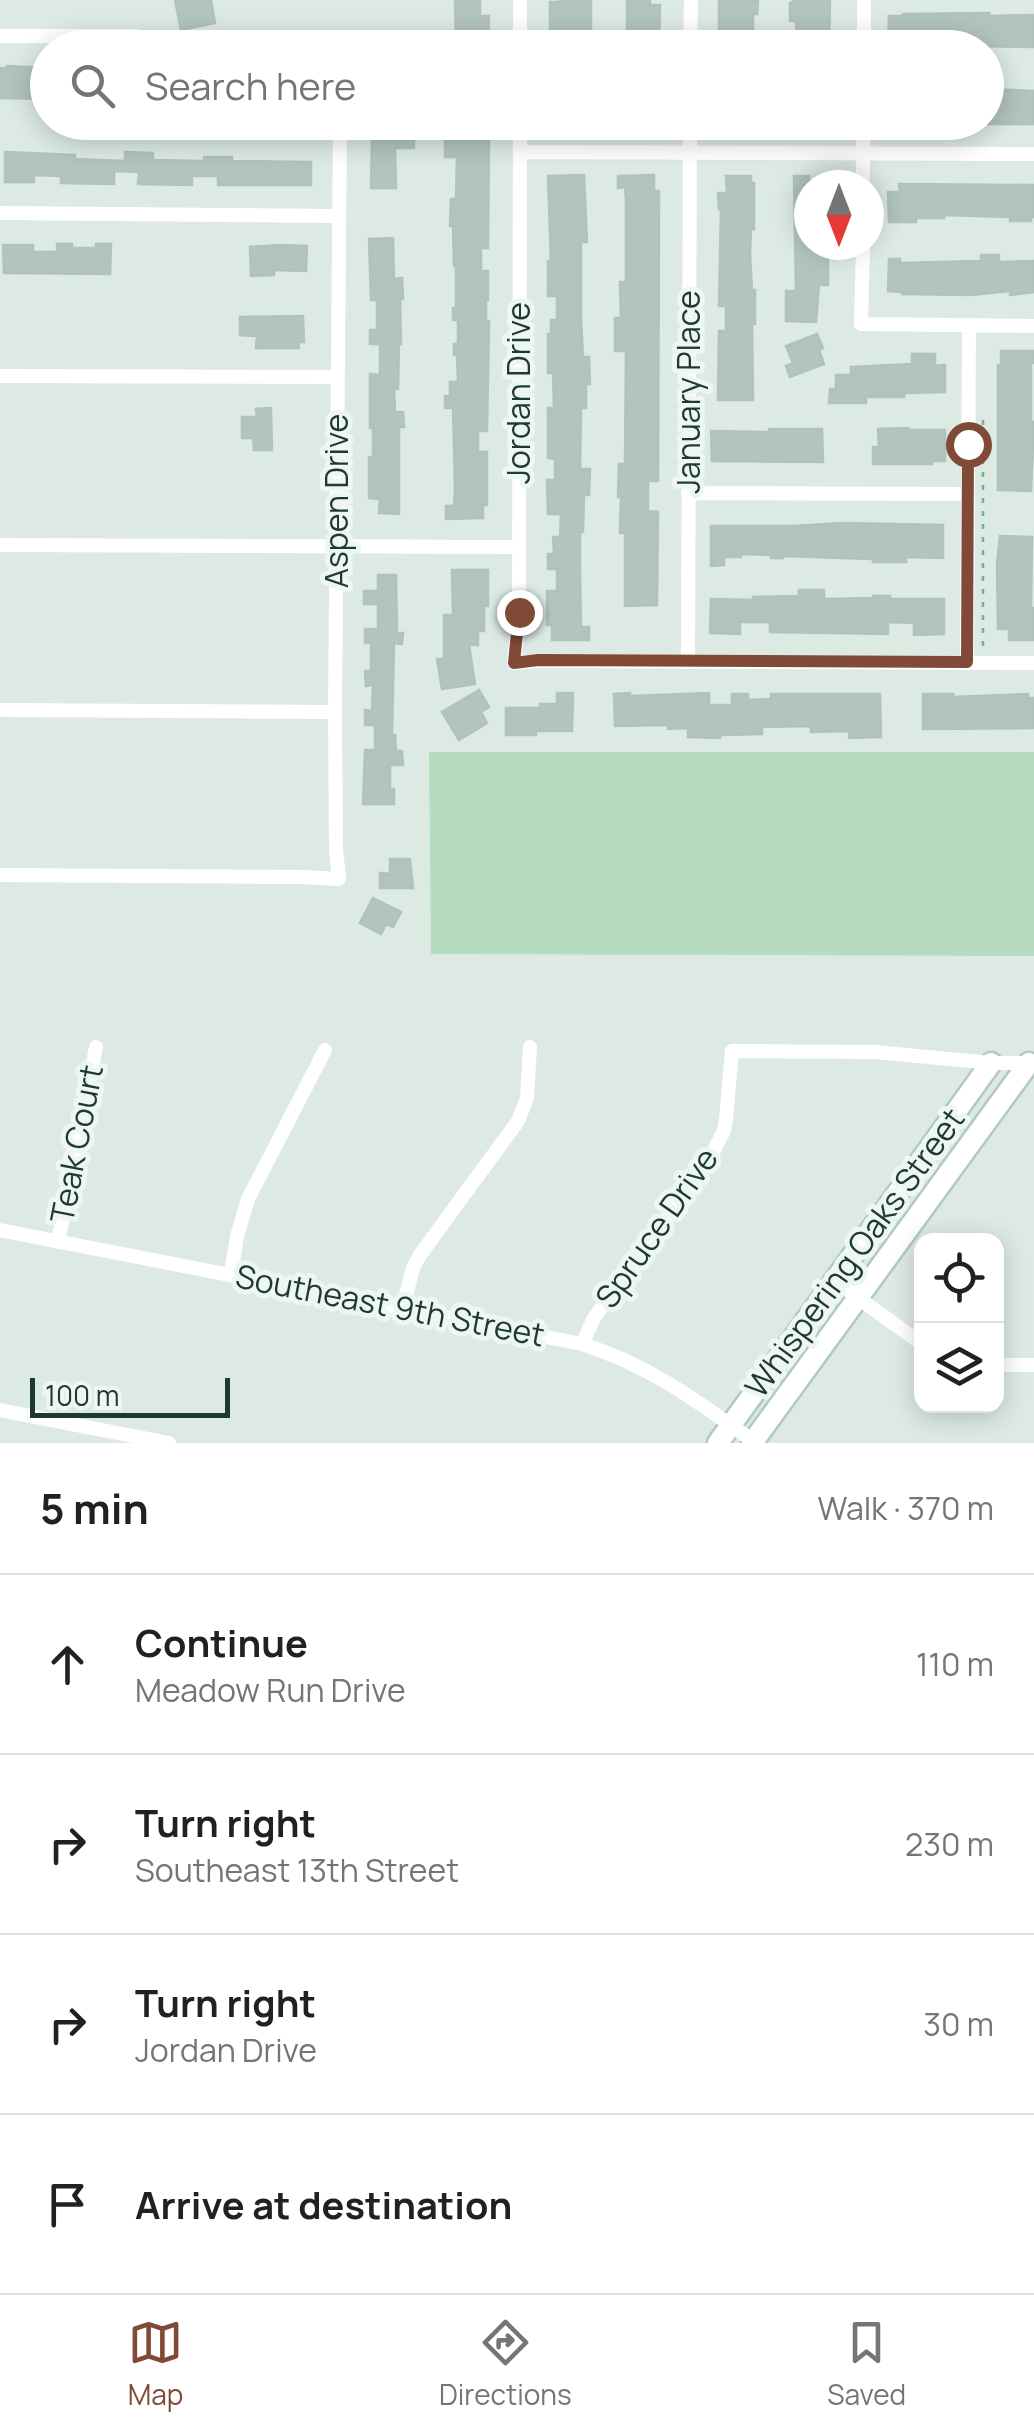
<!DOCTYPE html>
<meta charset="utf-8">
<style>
:root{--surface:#fff;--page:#f6f6f6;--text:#202124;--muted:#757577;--line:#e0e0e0;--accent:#804a37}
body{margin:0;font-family:Manrope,sans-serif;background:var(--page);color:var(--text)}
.controls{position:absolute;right:30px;bottom:30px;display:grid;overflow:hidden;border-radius:20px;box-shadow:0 5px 25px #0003}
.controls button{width:90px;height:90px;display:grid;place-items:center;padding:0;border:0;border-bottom:2px solid var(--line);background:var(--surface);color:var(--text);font:50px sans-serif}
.compass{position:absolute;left:794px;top:170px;width:90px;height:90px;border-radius:50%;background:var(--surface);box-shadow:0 5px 25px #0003;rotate:180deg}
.scale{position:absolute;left:30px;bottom:25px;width:200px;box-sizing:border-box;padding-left:10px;border:5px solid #1e3933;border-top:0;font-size:28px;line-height:35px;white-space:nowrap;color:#1e3933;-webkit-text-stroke:8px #edf6f2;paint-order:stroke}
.stop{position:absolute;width:30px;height:30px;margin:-22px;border:8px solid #804a37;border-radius:50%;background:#fff}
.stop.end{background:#804a37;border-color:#fff;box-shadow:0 2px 10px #0008}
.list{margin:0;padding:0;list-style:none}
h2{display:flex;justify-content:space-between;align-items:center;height:130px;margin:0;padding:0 40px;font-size:42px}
h2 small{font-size:32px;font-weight:400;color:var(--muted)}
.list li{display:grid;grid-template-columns:65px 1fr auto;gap:30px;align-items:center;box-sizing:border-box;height:180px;padding:0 40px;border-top:2px solid var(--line)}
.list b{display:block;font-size:38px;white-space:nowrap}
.list p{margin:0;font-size:32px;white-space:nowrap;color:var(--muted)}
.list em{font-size:32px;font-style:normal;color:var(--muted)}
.icon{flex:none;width:55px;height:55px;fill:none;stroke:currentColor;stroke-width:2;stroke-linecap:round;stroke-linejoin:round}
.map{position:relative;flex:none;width:1034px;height:1443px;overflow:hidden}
.search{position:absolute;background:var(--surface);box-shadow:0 5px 25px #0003;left:30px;right:30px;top:30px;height:110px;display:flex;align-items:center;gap:25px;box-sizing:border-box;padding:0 35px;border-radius:55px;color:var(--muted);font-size:38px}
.sheet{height:850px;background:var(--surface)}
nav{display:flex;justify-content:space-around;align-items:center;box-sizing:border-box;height:140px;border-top:2px solid var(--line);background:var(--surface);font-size:28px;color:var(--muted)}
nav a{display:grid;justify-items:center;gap:5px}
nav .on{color:var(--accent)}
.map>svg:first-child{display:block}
.green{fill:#b5dcc0}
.building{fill:#b2c4bd;stroke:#afc3bb;stroke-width:2.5}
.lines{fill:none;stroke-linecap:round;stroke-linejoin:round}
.secondary-casing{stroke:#b0cac1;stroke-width:25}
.path{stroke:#7caea0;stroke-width:2.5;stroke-dasharray:5 8;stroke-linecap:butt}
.street{stroke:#fff;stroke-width:14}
.secondary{stroke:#fff;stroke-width:20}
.route{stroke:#804a37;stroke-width:12}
.labels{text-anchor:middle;stroke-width:10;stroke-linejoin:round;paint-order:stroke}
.street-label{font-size:32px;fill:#1e3933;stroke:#edf6f2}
</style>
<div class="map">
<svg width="1034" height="1443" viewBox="0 0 1034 1443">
<rect width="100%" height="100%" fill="#ddeae4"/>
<path class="green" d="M 429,752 L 1034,752 L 1034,956 L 431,954 Z"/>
<path class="building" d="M 175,0 L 211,0 L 215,23 L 181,30 Z
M 455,0 L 480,0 L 480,16 L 489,16 L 488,46 L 456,45 Z
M 560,0 L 591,0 L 591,48 L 556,48 L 556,39 L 550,39 L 550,2 L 560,2 Z
M 627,0 L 650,0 L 650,5 L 660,5 L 659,48 L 627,48 Z
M 719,0 L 758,0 L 757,14 L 753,14 L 753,41 L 749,41 L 749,48 L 719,46 Z
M 793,0 L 830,0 L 829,48 L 797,48 L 796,21 L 790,21 L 790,3 L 793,3 Z
M 989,13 L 989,16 L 1034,15 L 1034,47 L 901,45 L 901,48 L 888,48 L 889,16 L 902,16 L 903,14 Z
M 7,66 L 48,68 L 48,99 L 0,98 L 0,68 L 7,68 Z
M 986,89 L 1034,91 L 1034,124 L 986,124 Z
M 379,122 L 400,122 L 401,135 L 414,134 L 414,148 L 395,148 L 396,188 L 371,188 L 372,135 L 379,135 Z
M 451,123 L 477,123 L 477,136 L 489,136 L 488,248 L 481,248 L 481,271 L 488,271 L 488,300 L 486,300 L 486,321 L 489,321 L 487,431 L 478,431 L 478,452 L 487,452 L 487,505 L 483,505 L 483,518 L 446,519 L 446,506 L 454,506 L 455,489 L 453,408 L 445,408 L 445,396 L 450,396 L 450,382 L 458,382 L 457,355 L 454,355 L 454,344 L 458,344 L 458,320 L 453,320 L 453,308 L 456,308 L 456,266 L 454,266 L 453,226 L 450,226 L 451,199 L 456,199 L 457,157 L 445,157 L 445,130 L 451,130 Z
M 5,152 L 75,155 L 75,159 L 125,161 L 125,152 L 153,153 L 153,160 L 204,161 L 204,157 L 232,157 L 232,161 L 311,162 L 311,185 L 218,185 L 218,176 L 192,176 L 192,185 L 138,184 L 139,172 L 114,171 L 114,184 L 61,183 L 61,176 L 34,175 L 34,182 L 5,182 Z
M 584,175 L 587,242 L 581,242 L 581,320 L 583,357 L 589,357 L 590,384 L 586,384 L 586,408 L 581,408 L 580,469 L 590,469 L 589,495 L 584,495 L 583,532 L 580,532 L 580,574 L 581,627 L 589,627 L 589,640 L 552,640 L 552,625 L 547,625 L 547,591 L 557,591 L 557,569 L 548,569 L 548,554 L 554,554 L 553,537 L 560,537 L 561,514 L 548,514 L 547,480 L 555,480 L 555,459 L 548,458 L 548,408 L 554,408 L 553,373 L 548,373 L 548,334 L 551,334 L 551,320 L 557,320 L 557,296 L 548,296 L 548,261 L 551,261 L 548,176 Z
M 654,175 L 654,191 L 659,191 L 659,205 L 658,481 L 648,481 L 648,511 L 658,512 L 657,605 L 625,606 L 625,533 L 620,533 L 621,497 L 618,497 L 619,464 L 625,464 L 626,351 L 615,351 L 615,318 L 621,318 L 620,282 L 626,282 L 626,201 L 625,187 L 618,188 L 618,176 Z
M 726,176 L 751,176 L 751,183 L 754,183 L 754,229 L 751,229 L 750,254 L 752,290 L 755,290 L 755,324 L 752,324 L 753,400 L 718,400 L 719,331 L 726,331 L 726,306 L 719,306 L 721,209 L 719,209 L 718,193 L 727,193 Z
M 794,176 L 809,176 L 809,245 L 828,245 L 828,285 L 819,285 L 816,322 L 786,321 L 786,291 L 796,291 Z
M 899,184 L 1034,185 L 1034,217 L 1031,217 L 1031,221 L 1010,221 L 1010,217 L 944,215 L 944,218 L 916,218 L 916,222 L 889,222 L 888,192 L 900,192 Z
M 393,238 L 394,279 L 402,278 L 403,299 L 400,299 L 401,344 L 399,344 L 398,389 L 394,389 L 395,412 L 403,412 L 404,427 L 399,427 L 399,514 L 379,513 L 380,499 L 369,498 L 369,457 L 373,457 L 373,428 L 370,428 L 370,374 L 380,375 L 380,344 L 370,344 L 370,330 L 377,330 L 377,300 L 371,300 L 369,239 Z
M 57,244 L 72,244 L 72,248 L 96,248 L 96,244 L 111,244 L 110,274 L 4,273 L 3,245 L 33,245 L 33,252 L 57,252 Z
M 279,245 L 307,246 L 306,271 L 274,270 L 274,275 L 251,276 L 250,247 Z
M 981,255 L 999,255 L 999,262 L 1034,261 L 1034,292 L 1010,295 L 1010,291 L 971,295 L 902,294 L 902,292 L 888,291 L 889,259 L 900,259 L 900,263 L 981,261 Z
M 303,316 L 304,342 L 298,342 L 299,348 L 256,348 L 257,336 L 240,335 L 240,317 Z
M 817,334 L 823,348 L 819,350 L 824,364 L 790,377 L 786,366 L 793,363 L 786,346 Z
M 1001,351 L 1034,351 L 1034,363 L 1031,363 L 1031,422 L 1034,422 L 1031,491 L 998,490 L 998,365 L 1001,365 Z
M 912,354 L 935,354 L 935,366 L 945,365 L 945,392 L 905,393 L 904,397 L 866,397 L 866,403 L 829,403 L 830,389 L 836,389 L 836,375 L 851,375 L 851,367 L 912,364 Z
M 271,408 L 272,450 L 254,450 L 253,438 L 242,438 L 242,417 L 257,417 L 256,409 Z
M 908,428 L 909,430 L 945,430 L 945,461 L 932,461 L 932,464 L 873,464 L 873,447 L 879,447 L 878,429 Z
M 769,429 L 822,429 L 823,462 L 712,461 L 711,431 L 769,432 Z
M 843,523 L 943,525 L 943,558 L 906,557 L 906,562 L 873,562 L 873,559 L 783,556 L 783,558 L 771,558 L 771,555 L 741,554 L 741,557 L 724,557 L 724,565 L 711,566 L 711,526 L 794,526 Z
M 1000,536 L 1032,537 L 1031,608 L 1034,608 L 1034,640 L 1009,640 L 1009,629 L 998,629 L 997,565 Z
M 452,570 L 488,570 L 488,606 L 484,606 L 484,631 L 478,631 L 478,645 L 469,645 L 475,684 L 442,689 L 437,659 L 444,659 L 444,615 L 453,615 Z
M 378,575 L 396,575 L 397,633 L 403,633 L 402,644 L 394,643 L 392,735 L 395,735 L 396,751 L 402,751 L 403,765 L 390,765 L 390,789 L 394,789 L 394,804 L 363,804 L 365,750 L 375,750 L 375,725 L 365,725 L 365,710 L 372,711 L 373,685 L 366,686 L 365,671 L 371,671 L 371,643 L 365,643 L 365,629 L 378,629 L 378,604 L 364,604 L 364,591 L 378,591 Z
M 799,590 L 824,590 L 824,599 L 873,598 L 873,596 L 890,596 L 890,599 L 944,599 L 944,634 L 914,635 L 914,623 L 888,622 L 888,634 L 770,632 L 770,622 L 740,622 L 740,634 L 710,633 L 711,599 L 754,600 L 753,597 L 799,596 Z
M 479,690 L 489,707 L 481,712 L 487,723 L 459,740 L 442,712 Z
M 557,693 L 573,693 L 572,731 L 536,731 L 536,735 L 506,735 L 506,708 L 540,708 L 540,704 L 557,704 Z
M 630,693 L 630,696 L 709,693 L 709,705 L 732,705 L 732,694 L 748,694 L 748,700 L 771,699 L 771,694 L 880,694 L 881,737 L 849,738 L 849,731 L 811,732 L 811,726 L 762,727 L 762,734 L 720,735 L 720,738 L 688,737 L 688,728 L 668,729 L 668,725 L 615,726 L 614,694 Z
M 923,694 L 953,694 L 953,697 L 1028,694 L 1028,698 L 1034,698 L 1034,728 L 923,729 Z
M 390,859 L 410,859 L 413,888 L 380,888 L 380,873 L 390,874 Z
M 373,898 L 401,912 L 393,927 L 386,924 L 381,934 L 360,923 Z"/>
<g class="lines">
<defs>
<path id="secondary" d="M 718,1443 L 991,1063
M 752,1443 L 1029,1063"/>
</defs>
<use href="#secondary" class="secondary-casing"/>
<path class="path" d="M 983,420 L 983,645 L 988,650"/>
<path class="street" d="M 0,36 L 136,36
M 520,48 L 520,0
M 690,48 L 691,0
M 864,48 L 864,0
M 520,122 L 519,612 L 514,663 L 538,661 L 1034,663
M 520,152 L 1034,154
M 863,185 L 863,122
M 0,213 L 339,216
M 863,245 L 861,324 L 1034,326
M 0,376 L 338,377
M 688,493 L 967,494
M 0,545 L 519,547
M 688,661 L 690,122
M 967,662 L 969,325
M 0,710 L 335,712
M 0,875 L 303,877 L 339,879 L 336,849 L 335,712 L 340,122
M 0,1230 L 582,1344 C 651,1366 697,1401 756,1443
M 58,1242 L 96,1047
M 231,1275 L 237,1236 L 248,1199 L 325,1050
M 835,1281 L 922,1344
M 403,1307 L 413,1268 L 420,1255 L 518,1121 L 527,1098 L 530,1047
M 582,1344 L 594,1318 L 707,1163 L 724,1131 L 726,1119 L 732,1051 L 875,1052 L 991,1063 L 1033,1063
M 996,1365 L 1034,1365
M 0,1410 L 169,1443"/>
<use href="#secondary" class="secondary"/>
</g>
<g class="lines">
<path class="route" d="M 519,612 L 514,663 L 538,660 L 967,662 L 968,444"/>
</g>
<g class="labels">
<g class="street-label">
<text transform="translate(689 392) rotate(-90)" y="11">January Place</text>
<text transform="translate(519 393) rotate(-90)" y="11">Jordan Drive</text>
<text transform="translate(337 501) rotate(-90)" y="11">Aspen Drive</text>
<text transform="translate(77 1144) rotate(-79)" y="11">Teak Court</text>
<text transform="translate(657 1228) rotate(-55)" y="11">Spruce Drive</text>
<text transform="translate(855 1253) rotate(-54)" y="11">Whispering Oaks Street</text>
<text transform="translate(390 1306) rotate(11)" y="11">Southeast 9th Street</text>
</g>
</g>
</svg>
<div class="controls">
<button><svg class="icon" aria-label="locate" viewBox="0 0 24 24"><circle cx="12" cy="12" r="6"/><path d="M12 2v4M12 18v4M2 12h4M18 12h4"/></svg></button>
<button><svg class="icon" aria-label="layers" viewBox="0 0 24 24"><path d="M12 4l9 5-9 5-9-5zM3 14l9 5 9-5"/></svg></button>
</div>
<svg class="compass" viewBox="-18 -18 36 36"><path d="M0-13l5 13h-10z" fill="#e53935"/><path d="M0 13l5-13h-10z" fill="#757577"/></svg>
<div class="scale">100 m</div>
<div class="stop" style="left:968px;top:444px"></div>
<div class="stop end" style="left:519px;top:612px"></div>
<div class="search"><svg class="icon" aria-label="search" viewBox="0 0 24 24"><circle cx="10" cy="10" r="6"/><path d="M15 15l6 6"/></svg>Search here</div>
</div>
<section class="sheet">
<h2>5 min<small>Walk · 370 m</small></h2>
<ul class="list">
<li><svg class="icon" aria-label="ahead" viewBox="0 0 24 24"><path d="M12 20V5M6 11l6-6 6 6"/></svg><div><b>Continue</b><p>Meadow Run Drive</p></div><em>110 m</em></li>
<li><svg class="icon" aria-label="right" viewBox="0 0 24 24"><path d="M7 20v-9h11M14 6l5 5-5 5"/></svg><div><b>Turn right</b><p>Southeast 13th Street</p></div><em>230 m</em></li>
<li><svg class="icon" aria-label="right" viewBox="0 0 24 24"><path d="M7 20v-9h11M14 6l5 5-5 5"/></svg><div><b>Turn right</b><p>Jordan Drive</p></div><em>30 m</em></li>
<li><svg class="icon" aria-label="arrive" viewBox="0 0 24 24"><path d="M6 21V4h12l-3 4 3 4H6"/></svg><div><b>Arrive at destination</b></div></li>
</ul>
</section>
<nav>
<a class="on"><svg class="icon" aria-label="map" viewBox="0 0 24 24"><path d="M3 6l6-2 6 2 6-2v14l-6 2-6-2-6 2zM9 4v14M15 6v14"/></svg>Map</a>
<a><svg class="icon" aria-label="directions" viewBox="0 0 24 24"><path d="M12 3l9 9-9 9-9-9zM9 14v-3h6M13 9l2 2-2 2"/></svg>Directions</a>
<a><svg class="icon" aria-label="saved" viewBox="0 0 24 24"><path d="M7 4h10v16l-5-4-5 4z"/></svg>Saved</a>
</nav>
